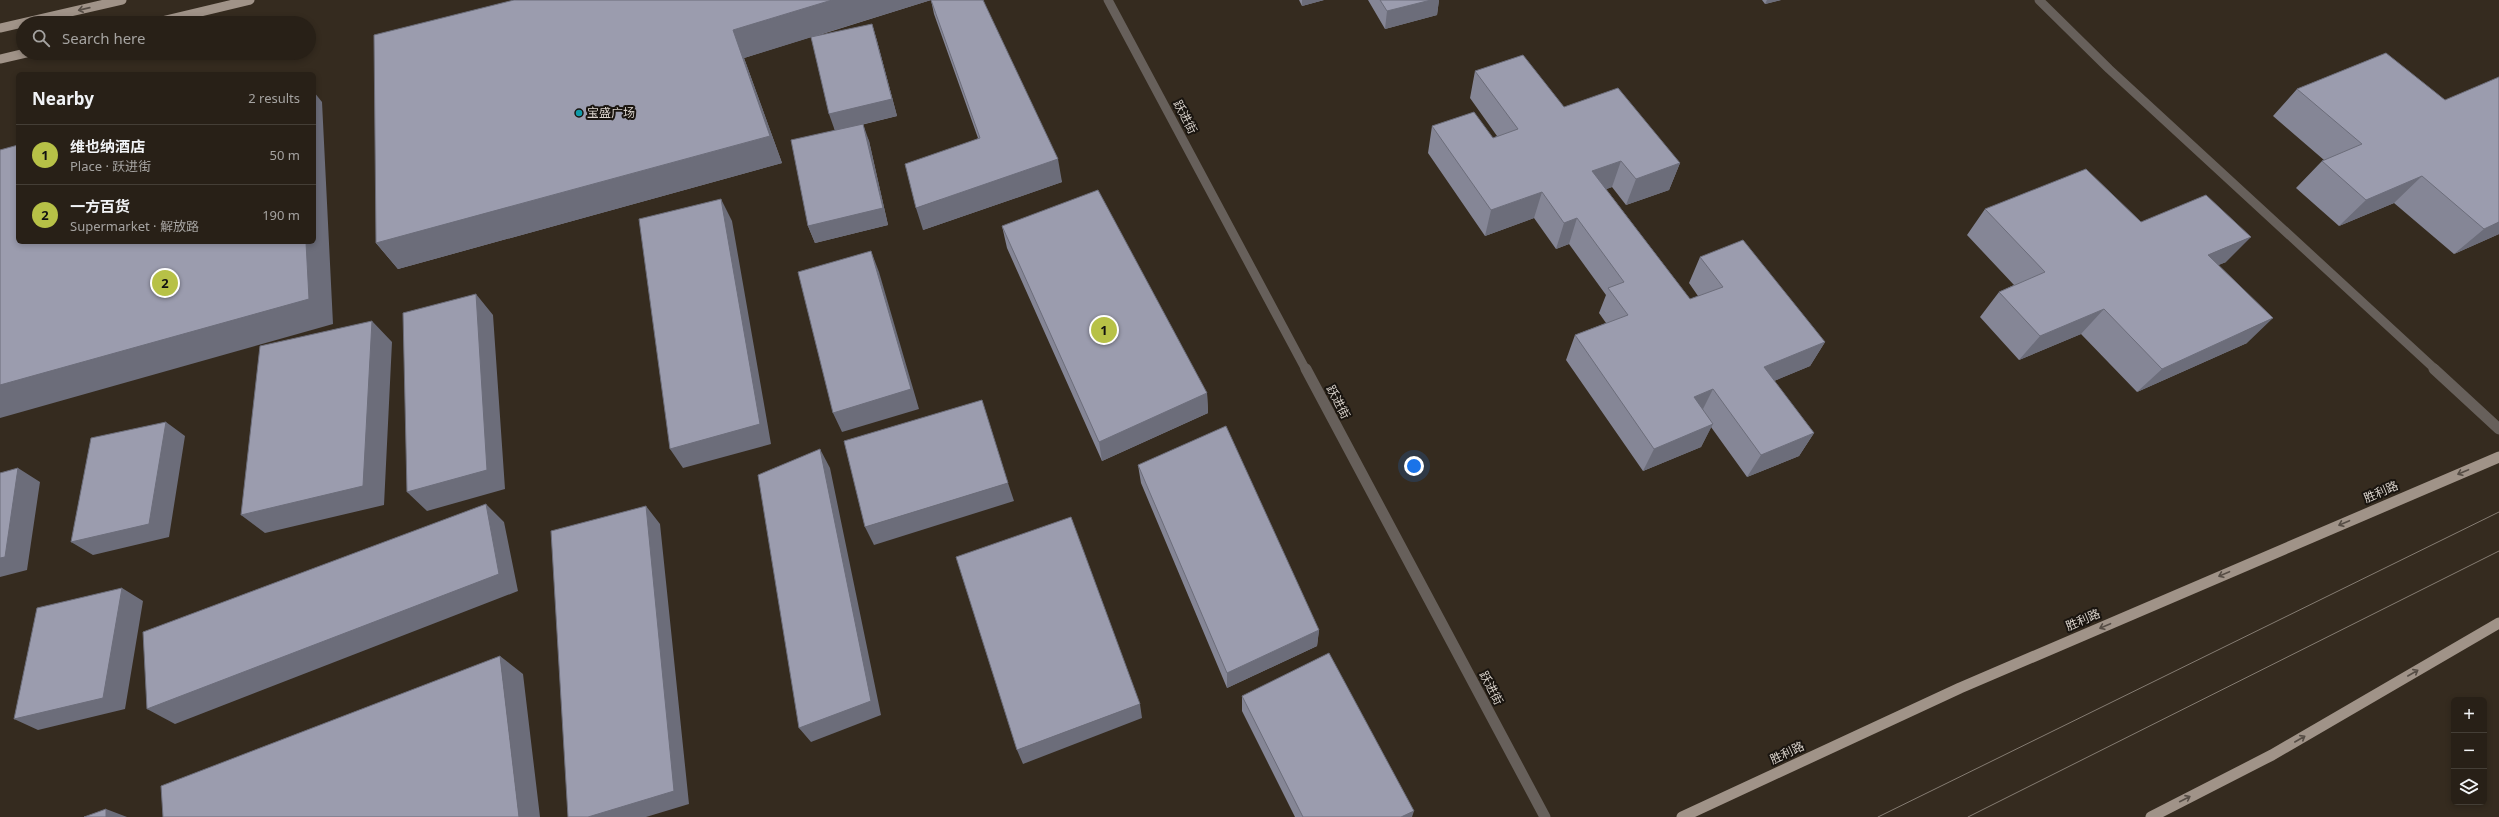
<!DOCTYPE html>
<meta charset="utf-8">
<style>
:root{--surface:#282017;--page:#342d24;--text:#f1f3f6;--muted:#a5a3a1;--line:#443e36;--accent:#b7c147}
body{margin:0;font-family:"Noto Sans","Noto Sans SC",sans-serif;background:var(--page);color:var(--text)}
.controls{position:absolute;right:12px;bottom:12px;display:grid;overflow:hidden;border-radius:6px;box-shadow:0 2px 6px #0003}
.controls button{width:36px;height:36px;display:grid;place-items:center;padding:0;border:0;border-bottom:1px solid var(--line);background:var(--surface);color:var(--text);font:20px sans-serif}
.you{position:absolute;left:1414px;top:466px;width:14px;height:14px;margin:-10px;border:3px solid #fff;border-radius:50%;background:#1a73e8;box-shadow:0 0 0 6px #1a73e833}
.badge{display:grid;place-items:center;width:26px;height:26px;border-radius:50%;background:var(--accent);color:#111;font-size:13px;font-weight:700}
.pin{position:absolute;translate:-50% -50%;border:2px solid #fff;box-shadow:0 1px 4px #0006}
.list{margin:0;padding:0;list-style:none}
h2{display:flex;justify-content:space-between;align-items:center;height:52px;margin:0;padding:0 16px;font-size:17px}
h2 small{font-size:13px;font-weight:400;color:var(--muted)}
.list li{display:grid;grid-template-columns:26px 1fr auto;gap:12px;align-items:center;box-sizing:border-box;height:60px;padding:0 16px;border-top:1px solid var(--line)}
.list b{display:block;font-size:15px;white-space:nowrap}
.list p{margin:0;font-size:13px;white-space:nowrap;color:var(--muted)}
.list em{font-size:13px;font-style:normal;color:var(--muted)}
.icon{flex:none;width:22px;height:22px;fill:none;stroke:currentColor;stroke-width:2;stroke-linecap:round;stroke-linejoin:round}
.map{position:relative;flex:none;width:2499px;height:817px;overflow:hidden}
.search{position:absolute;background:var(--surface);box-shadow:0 2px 6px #0003;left:16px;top:16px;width:300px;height:44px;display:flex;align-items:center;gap:10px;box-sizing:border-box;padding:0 14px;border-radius:22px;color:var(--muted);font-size:15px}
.panel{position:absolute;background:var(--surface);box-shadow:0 2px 6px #0003;left:16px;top:72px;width:300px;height:172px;border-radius:6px}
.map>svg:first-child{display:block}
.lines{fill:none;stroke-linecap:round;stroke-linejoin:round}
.minor-far1{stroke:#67605b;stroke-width:9}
.minor{stroke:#67605b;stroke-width:11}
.major-far1{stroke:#a09388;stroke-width:9}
.major{stroke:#a09388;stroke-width:11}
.tram{stroke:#857c72;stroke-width:1}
.wall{fill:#858696}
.shaded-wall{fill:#6c6d7a}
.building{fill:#9b9cae;stroke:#6c6d7a}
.oneway{stroke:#564d45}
.culture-dot{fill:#0f9aa8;stroke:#19140f;stroke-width:1.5}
.labels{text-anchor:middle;stroke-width:4;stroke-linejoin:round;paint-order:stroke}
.poi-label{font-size:12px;fill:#dad3cc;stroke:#19140f;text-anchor:start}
.street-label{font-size:12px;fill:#dad3cc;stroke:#19140f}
</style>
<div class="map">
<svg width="2499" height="817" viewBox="0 0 2499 817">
<rect width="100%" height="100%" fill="#352b1f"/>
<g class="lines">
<path class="minor-far1" d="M 1108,0 L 1306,370
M 2039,0 L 2109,69 L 2436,370"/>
<path class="minor" d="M 1306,369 L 1545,817
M 2434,369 L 2499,429"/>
<path class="major-far1" d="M 154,23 L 250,0
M 0,28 L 122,0
M 0,59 L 26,53"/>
<path class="major" d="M 1682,817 L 1960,688 L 2499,457
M 2151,817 L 2272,755 L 2499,623"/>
<path class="tram" d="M 1878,817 L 2499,512
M 1968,817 L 2499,551"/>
</g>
<path class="wall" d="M 514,0 L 983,0 L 1062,182 L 923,230 L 978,138 L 934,14 L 931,0 L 813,37 L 872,24 L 877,41 L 897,116 L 861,125 L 869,141 L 888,225 L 815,243 L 808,226 L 835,130 L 811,37 L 744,58 L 782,163 L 398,269 L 376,243 Z
M 1299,0 L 1324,0 L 1302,6 Z
M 1368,0 L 1439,0 L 1437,15 L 1385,29 Z
M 1762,0 L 1781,0 L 1765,4 Z
M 2386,53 L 2499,234 L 2454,254 L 2394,203 L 2339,226 L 2296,188 L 2322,161 L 2324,160 L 2273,116 L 2297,89 Z
M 1475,71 L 1564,107 L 1680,163 L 1669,190 L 1626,205 L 1612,187 L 1606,189 L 1690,299 L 1698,296 L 1689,283 L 1700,257 L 1825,342 L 1810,366 L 1774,381 L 1814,433 L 1799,456 L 1747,477 L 1711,427 L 1701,447 L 1643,471 L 1566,360 L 1575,335 L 1606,323 L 1599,313 L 1606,295 L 1569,244 L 1556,249 L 1534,218 L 1485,236 L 1428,153 L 1432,126 L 1493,138 L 1497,136 L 1470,98 Z
M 1985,209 L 2141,222 L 2226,262 L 2218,265 L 2247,343 L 2137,392 L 2081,334 L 2019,360 L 1980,317 L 1999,292 L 2014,285 L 1967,235 Z
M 1002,226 L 1207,393 L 1208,413 L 1102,461 L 1007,248 Z
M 1138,465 L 1319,630 L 1317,646 L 1227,688 L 1141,483 Z
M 1242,696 L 1412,817 L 1295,817 L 1242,711 Z"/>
<path class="shaded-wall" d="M 832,0 L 931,0 L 744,58 L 782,163 L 398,269 L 376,243 L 733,30 Z
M 1302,0 L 1324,0 L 1302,6 Z
M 1431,0 L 1439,0 L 1437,15 L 1385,29 L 1387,11 Z
M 1767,0 L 1781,0 L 1765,4 Z
M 872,24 L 877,41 L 897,116 L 835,131 L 829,114 Z
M 314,92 L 322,102 L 333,324 L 0,418 L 0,385 L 306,242 L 314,242 Z
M 863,124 L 869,141 L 888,225 L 815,243 L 808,226 Z
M 1058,159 L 1062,182 L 923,230 L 916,208 Z
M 1621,161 L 1612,187 L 1584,198 L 1592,171 Z
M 1680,163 L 1669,190 L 1626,205 L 1636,179 Z
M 2422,176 L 2394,203 L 2339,226 L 2366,200 Z
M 1542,192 L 1534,218 L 1485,236 L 1491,210 Z
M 721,199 L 732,221 L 771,444 L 683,468 L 670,449 Z
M 1577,218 L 1569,244 L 1556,249 L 1564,223 Z
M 2499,222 L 2499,234 L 2454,254 L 2484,229 Z
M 2251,237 L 2226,262 L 2183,280 L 2208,255 Z
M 871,251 L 879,272 L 919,409 L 842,432 L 833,413 Z
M 476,294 L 493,315 L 505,489 L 427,511 L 407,492 Z
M 2104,309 L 2081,334 L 2019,360 L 2040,336 Z
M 2273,318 L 2247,343 L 2137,392 L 2162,369 Z
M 372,321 L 392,342 L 384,505 L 265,533 L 241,515 Z
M 1825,342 L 1810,366 L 1750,391 L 1764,367 Z
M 1713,389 L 1701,413 L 1694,397 Z
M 1207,393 L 1208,413 L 1102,461 L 1099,442 Z
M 166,422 L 185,436 L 169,537 L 93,555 L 71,542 Z
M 1713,424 L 1701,447 L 1643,471 L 1654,449 Z
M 1814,433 L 1799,456 L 1747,477 L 1761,455 Z
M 820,449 L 830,468 L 881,715 L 811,742 L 799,728 Z
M 18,468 L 40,482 L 27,570 L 0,577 L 0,558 Z
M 1008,483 L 1014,501 L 874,545 L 865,527 Z
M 486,504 L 504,522 L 518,591 L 175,724 L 147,709 Z
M 646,506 L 660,524 L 689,804 L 646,817 L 588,817 Z
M 122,588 L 143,601 L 125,709 L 38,730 L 14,719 Z
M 1319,630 L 1317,646 L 1227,688 L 1227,673 Z
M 500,656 L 523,674 L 540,817 L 519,817 Z
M 1140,704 L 1142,718 L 1023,764 L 1017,750 Z
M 106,809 L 127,817 L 106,817 Z
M 1414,811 L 1412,817 L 1401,817 Z"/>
<path class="building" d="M 514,0 L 832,0 L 733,30 L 770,136 L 376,243 L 374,35 Z
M 931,0 L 983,0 L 1058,159 L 916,208 L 905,164 L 980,138 Z
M 1380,0 L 1431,0 L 1387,11 Z
M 872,24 L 892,99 L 829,114 L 811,37 Z
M 2386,53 L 2445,100 L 2499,77 L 2499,222 L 2484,229 L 2422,176 L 2366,200 L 2322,161 L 2362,144 L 2297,89 Z
M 1523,55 L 1564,107 L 1618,88 L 1680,163 L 1636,179 L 1621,161 L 1592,171 L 1690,299 L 1723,287 L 1700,257 L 1743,240 L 1825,342 L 1764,367 L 1814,433 L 1761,455 L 1713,389 L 1694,397 L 1713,424 L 1654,449 L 1575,335 L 1628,315 L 1608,288 L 1624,282 L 1577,218 L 1564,223 L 1542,192 L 1491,210 L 1432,126 L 1474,112 L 1493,138 L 1518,129 L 1475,71 Z
M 863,124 L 883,208 L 808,226 L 791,140 Z
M 18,145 L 18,242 L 306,242 L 309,299 L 0,385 L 0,150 Z
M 2086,169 L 2141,222 L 2206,195 L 2251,237 L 2208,255 L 2273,318 L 2162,369 L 2104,309 L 2040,336 L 1999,292 L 2045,272 L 1985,209 Z
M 1098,190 L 1207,393 L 1099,442 L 1002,226 Z
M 721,199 L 760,424 L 670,449 L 639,219 Z
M 871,251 L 911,389 L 833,413 L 798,272 Z
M 476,294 L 487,470 L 407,492 L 403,313 Z
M 372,321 L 363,486 L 241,515 L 260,346 Z
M 982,400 L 1008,483 L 865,527 L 844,441 Z
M 166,422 L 149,524 L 71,542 L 91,438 Z
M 1226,426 L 1319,630 L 1227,673 L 1138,465 Z
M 820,449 L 871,701 L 799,728 L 758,475 Z
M 18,468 L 5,557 L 0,558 L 0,473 Z
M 486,504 L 499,574 L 147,709 L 143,632 Z
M 646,506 L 674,791 L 588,817 L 568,817 L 551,531 Z
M 1071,517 L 1140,704 L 1017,750 L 956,557 Z
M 122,588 L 103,698 L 14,719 L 37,608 Z
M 1329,653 L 1414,811 L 1401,817 L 1303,817 L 1242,696 Z
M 500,656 L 519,817 L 163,817 L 161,786 Z
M 106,809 L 106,817 L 84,817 Z"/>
<defs><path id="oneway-shaft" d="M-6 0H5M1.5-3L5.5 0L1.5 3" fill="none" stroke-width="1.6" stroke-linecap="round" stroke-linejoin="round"/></defs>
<g class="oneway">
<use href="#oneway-shaft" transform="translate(84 9) rotate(167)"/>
<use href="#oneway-shaft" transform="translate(2463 472) rotate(157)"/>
<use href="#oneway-shaft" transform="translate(2344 523) rotate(157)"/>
<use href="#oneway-shaft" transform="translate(2224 574) rotate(157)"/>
<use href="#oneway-shaft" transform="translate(2105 626) rotate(157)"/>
<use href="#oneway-shaft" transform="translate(2413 673) rotate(-30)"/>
<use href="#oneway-shaft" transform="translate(2300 739) rotate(-30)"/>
<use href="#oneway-shaft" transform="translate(2185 799) rotate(-27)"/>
</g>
<circle class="culture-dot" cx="579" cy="113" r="4"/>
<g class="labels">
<g class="poi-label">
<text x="587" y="117">宝盛广场</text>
</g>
<g class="street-label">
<text transform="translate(1185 117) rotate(62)" y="4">跃进街</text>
<text transform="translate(1338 402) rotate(62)" y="4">跃进街</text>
<text transform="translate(2381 492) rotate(-23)" y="4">胜利路</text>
<text transform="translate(2083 620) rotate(-23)" y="4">胜利路</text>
<text transform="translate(1491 688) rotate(62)" y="4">跃进街</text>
<text transform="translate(1787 753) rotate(-25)" y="4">胜利路</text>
</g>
</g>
</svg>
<div class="controls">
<button>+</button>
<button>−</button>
<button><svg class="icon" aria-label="layers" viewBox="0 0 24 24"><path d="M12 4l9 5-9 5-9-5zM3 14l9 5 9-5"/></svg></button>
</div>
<div class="you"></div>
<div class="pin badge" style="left:1104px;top:330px">1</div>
<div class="pin badge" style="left:165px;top:283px">2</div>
<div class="search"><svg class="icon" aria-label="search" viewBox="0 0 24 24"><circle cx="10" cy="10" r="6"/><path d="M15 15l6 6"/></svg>Search here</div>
<section class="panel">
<h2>Nearby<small>2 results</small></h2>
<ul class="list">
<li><span class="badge">1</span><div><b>维也纳酒店</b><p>Place · 跃进街</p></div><em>50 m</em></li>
<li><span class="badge">2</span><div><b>一方百货</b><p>Supermarket · 解放路</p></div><em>190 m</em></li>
</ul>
</section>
</div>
